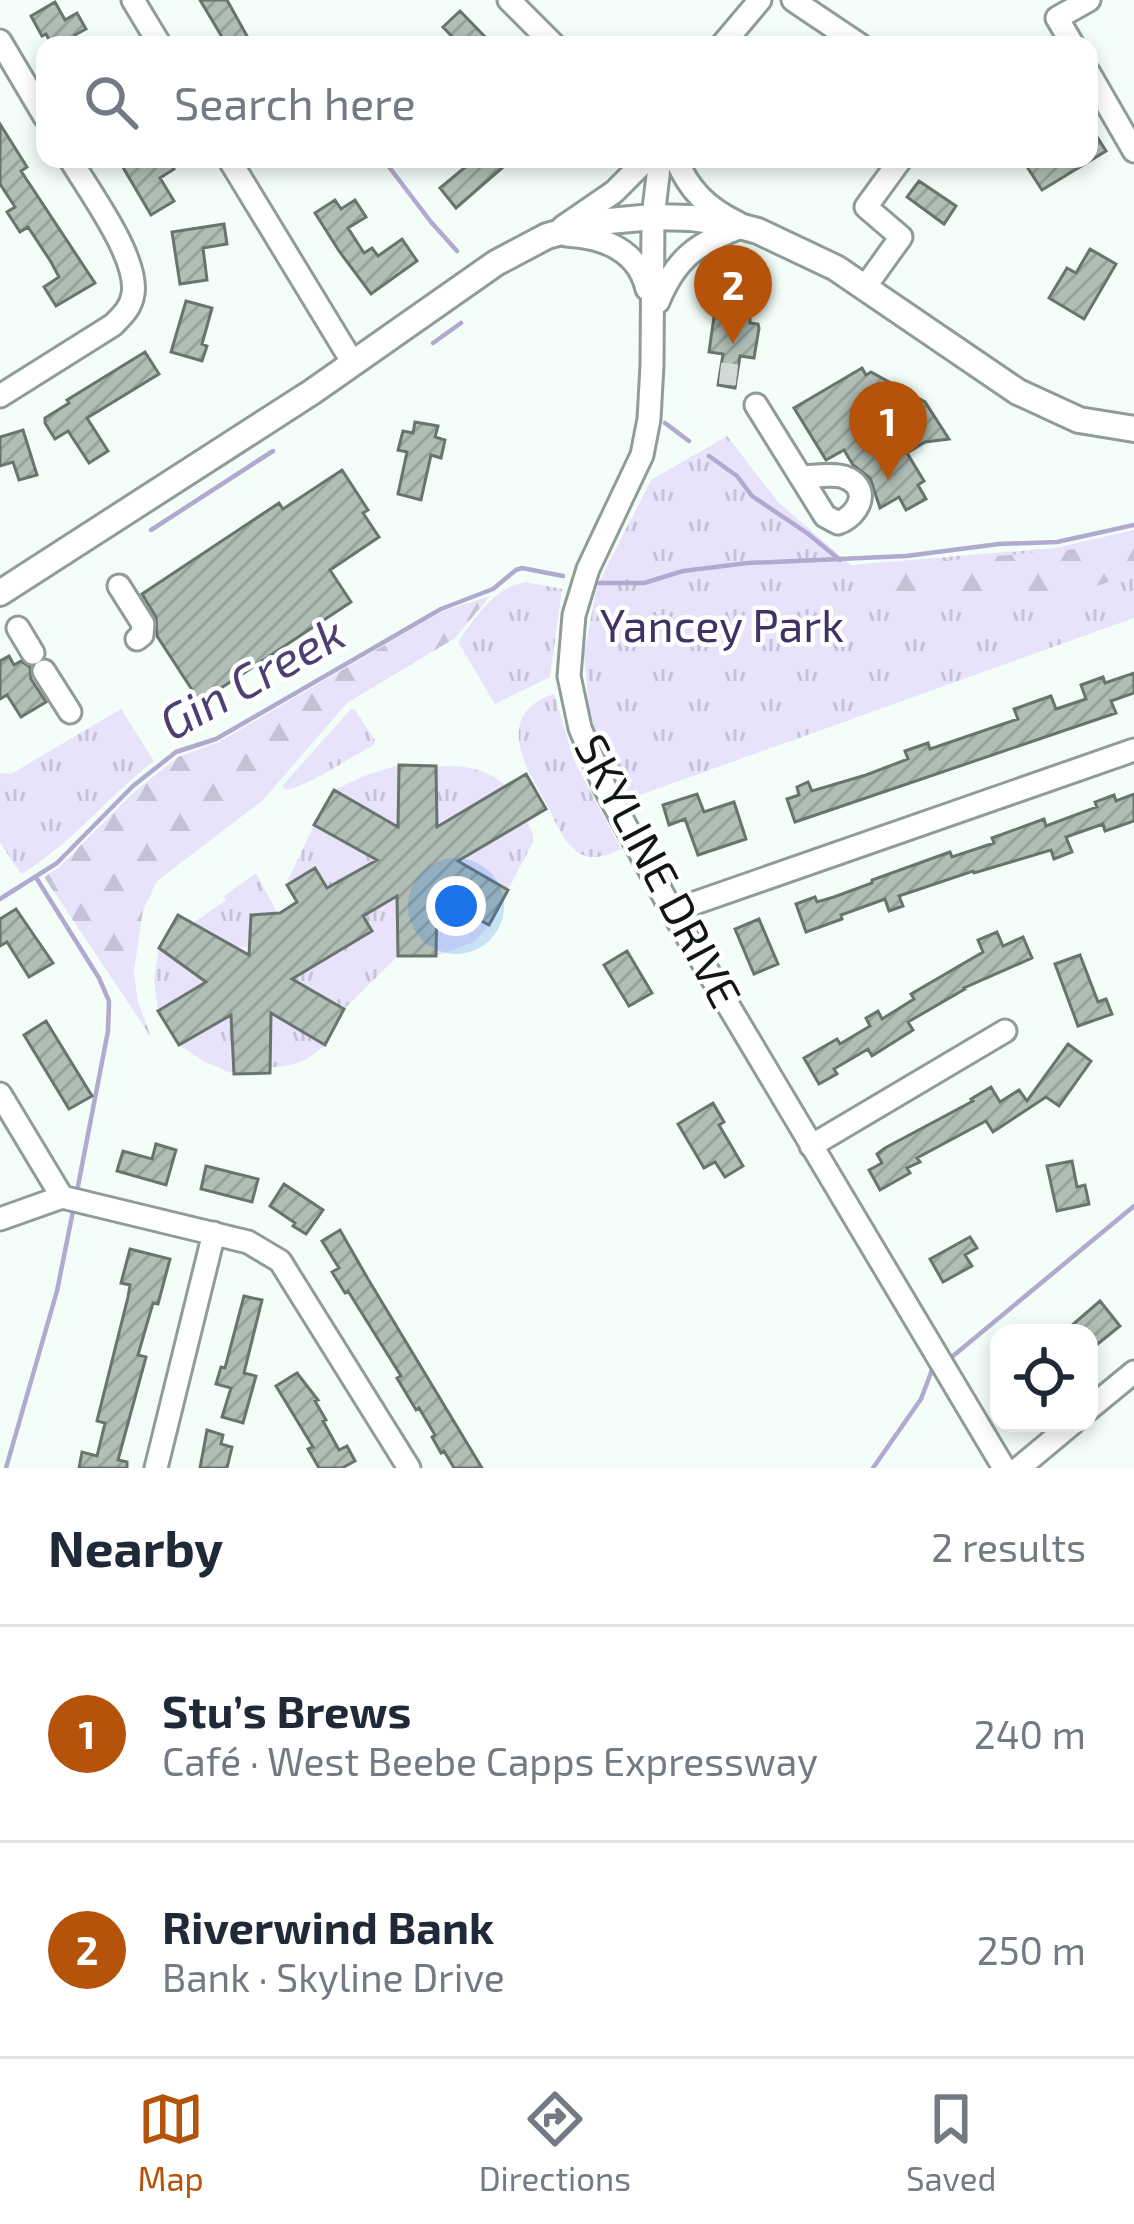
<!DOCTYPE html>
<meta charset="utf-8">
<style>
:root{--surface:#fff;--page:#f2f2f3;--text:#1f2937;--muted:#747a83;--line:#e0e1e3;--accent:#b45309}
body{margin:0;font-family:"Exo 2",sans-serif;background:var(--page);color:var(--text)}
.controls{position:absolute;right:36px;bottom:36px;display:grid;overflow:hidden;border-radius:24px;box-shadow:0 6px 18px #0003}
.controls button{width:108px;height:108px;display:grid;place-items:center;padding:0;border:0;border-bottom:3px solid var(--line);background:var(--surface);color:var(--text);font:60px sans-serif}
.you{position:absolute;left:456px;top:906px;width:42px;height:42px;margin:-30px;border:9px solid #fff;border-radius:50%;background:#1a73e8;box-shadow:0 0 0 18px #1a73e833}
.badge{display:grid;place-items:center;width:78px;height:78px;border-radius:50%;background:var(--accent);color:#fff;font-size:39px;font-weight:700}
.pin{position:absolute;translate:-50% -99px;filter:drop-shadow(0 3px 6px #0008)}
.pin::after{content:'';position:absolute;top:63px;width:42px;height:36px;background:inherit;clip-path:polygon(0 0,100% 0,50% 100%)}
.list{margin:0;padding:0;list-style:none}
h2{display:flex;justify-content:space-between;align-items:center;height:156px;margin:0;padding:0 48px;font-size:51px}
h2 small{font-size:39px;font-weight:400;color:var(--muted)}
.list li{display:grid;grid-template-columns:78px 1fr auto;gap:36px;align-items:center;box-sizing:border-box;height:216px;padding:0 48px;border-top:3px solid var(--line)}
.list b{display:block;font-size:45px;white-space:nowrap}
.list p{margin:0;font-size:39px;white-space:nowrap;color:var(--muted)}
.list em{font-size:39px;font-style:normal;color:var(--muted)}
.icon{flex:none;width:66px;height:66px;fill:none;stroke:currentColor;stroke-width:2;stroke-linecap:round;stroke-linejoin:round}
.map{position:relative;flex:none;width:1134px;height:1468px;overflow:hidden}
.search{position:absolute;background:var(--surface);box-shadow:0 6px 18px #0003;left:36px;right:36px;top:36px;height:132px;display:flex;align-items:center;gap:30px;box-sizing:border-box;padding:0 42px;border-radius:24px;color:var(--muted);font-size:45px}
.sheet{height:588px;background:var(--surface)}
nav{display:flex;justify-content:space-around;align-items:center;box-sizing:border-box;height:168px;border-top:3px solid var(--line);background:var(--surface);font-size:33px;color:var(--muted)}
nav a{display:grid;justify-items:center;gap:6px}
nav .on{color:var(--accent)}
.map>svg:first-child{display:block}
.grass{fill:url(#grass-tufts)}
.forest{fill:url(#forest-firs)}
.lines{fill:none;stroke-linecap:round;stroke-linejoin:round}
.stream{stroke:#b1a9d0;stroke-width:4.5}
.building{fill:url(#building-hatch);stroke:#68746e;stroke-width:3}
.minor-tunnel{stroke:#d1dbd6;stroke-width:21;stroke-dasharray:21 10;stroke-linecap:butt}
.minor-casing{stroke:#909d96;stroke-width:27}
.major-casing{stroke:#909d96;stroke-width:30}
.minor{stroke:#fff;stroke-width:21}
.major{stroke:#fff;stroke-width:24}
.labels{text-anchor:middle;stroke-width:9;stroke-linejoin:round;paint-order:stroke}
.park-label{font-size:45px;fill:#403265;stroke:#fff}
.street-label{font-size:45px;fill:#111513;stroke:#fff}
.water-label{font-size:48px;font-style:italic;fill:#4d3f73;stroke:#fff}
</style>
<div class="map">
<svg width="1134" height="1468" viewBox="0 0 1134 1468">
<defs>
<pattern id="grass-tufts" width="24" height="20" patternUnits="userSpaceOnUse" patternTransform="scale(3)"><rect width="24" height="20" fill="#e8e3fb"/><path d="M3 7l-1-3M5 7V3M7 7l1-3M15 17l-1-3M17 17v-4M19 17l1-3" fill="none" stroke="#c6c2d6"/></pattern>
<pattern id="forest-firs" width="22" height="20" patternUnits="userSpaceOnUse" patternTransform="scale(3)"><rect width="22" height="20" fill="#e8e3fb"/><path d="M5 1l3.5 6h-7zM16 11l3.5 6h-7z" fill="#c6c2d6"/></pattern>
<pattern id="building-hatch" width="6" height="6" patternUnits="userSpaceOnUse" patternTransform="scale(3)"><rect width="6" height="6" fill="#b0beb6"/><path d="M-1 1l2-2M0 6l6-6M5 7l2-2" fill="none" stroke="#96a29c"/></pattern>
</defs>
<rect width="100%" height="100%" fill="#f3fef8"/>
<path class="grass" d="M 727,436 L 778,502 L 851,565 L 1055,548 L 1134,530 L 1134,618 L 623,801 L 599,743 L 589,708 L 584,654 L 597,586 L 651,480 Z
M 525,582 L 562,589 L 550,677 L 495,704 L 458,642 C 477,616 492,589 525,582 Z
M 554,694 L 574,760 L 621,849 C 606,856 590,862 576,851 C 562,840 554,818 546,803 C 524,765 494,714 554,694 Z
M 121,709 L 154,761 C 107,797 71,845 21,874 L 0,843 L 0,773 L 11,774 Z
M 351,709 L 355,710 L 375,740 L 374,745 C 345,760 319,780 288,790 L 283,788 L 283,785 Z
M 399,765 L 398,827 L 334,790 L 364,776 Z
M 436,766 C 467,766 482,767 507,786 L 437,827 Z
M 527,821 L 533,835 L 533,842 L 508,890 L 459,861 Z
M 314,825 L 377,860 L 327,888 L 315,869 L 290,883 L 288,880 Z
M 256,873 L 278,914 L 251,915 L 250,947 L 236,947 L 193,923 L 226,900 L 224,896 Z
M 397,896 L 398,956 L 344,1009 L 292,979 L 371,932 L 363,916 Z
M 437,897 L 489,925 L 474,942 L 436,956 Z
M 159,948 L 206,982 L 158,1011 L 154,979 Z
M 271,1013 L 325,1045 C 308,1061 293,1067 270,1067 Z
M 231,1015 L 234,1074 L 205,1062 L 179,1045 Z"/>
<path class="forest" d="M 1134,544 L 1134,573 L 1051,602 L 899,601 C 888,596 882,584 886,572 L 894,565 Z
M 490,596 L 455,638 L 347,703 L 262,801 L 157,881 L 143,910 L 134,972 L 138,1002 L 151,1037 L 44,877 L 59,867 L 135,791 L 178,757 L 219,742 L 443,611 Z"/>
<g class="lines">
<path class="stream" d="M 383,159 L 431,222 L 457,251
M 433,343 L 461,323
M 665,423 L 689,441
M 709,456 L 737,476 L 752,496 L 807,533 L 840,560
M 151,530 L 273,451
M 599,583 L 644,583 L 683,571 L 748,563 L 906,556 L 999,544 L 1057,542 L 1134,525
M 37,879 L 99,978 L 109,1001 L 108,1031 L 78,1186
M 0,899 L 57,863 L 133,786 L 176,752 L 216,739 L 441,609 L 493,589 L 516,570 L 522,568 L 563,576
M 953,1356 L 1134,1206
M 6,1468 L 57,1291 L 73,1211
M 873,1468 L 921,1399 L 932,1370"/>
</g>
<path class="building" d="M 200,0 L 227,0 L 252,45 L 208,45 L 222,37 Z
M 55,2 L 65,20 L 77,13 L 86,29 L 75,35 L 80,45 L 52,45 L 46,34 L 42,36 L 31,16 Z
M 460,11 L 493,45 L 460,45 L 443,27 Z
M 0,124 L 27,167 L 21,171 L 95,283 L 56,306 L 44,287 L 59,277 L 51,262 L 28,227 L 20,232 L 7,212 L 15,207 L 0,184 Z
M 1089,124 L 1106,151 L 1042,190 L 1022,159 L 1089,159 Z
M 129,159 L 168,159 L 174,169 L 160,178 L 174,201 L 151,215 L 121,164 Z
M 475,159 L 495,159 L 502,168 L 456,208 L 440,188 Z
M 919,181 L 956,206 L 944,224 L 907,197 Z
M 335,200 L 341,209 L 355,200 L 366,217 L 348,228 L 364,253 L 372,248 L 378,256 L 402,239 L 417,261 L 371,294 L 339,251 L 315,213 Z
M 224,224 L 227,244 L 203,248 L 207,280 L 180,284 L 172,232 Z
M 1090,249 L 1116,264 L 1084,319 L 1049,298 L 1067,268 L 1076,273 Z
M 186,301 L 212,308 L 202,344 L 207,346 L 202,361 L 171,352 Z
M 725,314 L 750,317 L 750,323 L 758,324 L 759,328 L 754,358 L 740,356 L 735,388 L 718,385 L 723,354 L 709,352 L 714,317 L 725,319 Z
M 145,352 L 159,374 L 87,418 L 108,451 L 89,463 L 68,431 L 55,439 L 45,423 L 45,418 L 69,403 L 67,400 Z
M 862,368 L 866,375 L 871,372 L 925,402 L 949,439 L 925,442 L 907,453 L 924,481 L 918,485 L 926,499 L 906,510 L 899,497 L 880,508 L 870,478 L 853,465 L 844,450 L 826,460 L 794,408 Z
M 415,422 L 438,426 L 435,437 L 445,440 L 441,458 L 431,455 L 421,500 L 398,494 L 407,452 L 398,450 L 403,431 L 413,433 Z
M 23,430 L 37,475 L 19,480 L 13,462 L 0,466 L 0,437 Z
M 342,470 L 368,510 L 363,513 L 379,537 L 330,570 L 351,602 L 200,702 L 157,636 L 156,617 L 142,594 L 279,503 L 283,509 Z
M 9,656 L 14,665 L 21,661 L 30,667 L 31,679 L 46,702 L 21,717 L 7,695 L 0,699 L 0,661 Z
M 1134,673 L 1134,693 L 1111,701 L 1116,713 L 795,822 L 787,799 L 799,795 L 797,787 L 808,782 L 812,791 L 866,775 L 908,759 L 905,751 L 928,743 L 930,749 L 1018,719 L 1014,709 L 1051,696 L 1056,709 L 1086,699 L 1081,685 L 1103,677 L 1105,683 Z
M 399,765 L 436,766 L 437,827 L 526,774 L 546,809 L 458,861 L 508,890 L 489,925 L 437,897 L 436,956 L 398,956 L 397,896 L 363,916 L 372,931 L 292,979 L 344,1009 L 325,1045 L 271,1013 L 270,1073 L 234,1074 L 231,1015 L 179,1045 L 158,1011 L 206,982 L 159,948 L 178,915 L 249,955 L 251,915 L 280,913 L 297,902 L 287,885 L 315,868 L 327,888 L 377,860 L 314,825 L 334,790 L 398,827 Z
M 697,794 L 704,812 L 734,802 L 746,839 L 698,855 L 685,819 L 669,825 L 663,805 Z
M 1134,794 L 1134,821 L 1105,831 L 1103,824 L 1066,837 L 1072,852 L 1054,859 L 1051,850 L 974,873 L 973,871 L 899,896 L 903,906 L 889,911 L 885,899 L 841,915 L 842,919 L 806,932 L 796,904 L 815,897 L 817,902 L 834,897 L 872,883 L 872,880 L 950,852 L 952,857 L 994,843 L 992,838 L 1044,819 L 1046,826 L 1097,807 L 1095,802 L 1114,795 L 1116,801 Z
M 16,909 L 53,963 L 29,977 L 7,942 L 0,946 L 0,919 Z
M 759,919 L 778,964 L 754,974 L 735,929 Z
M 997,932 L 1003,946 L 1023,937 L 1032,958 L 964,988 L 965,989 L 908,1022 L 913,1030 L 872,1056 L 868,1049 L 834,1069 L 837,1074 L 819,1084 L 804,1058 L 837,1039 L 840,1044 L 870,1026 L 866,1018 L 878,1011 L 882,1019 L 914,999 L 911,994 L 983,952 L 978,940 Z
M 627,951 L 652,993 L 629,1006 L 604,965 Z
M 1080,955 L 1098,1002 L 1106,999 L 1112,1014 L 1078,1026 L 1055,964 Z
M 46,1021 L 92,1096 L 69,1109 L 24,1035 Z
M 1068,1044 L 1091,1061 L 1059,1106 L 1046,1097 L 993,1132 L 986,1121 L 917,1158 L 920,1162 L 907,1168 L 910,1173 L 880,1190 L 869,1170 L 882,1163 L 877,1154 L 885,1148 L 973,1101 L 971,1099 L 991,1087 L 1000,1102 L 1019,1090 L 1027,1101 Z
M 713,1103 L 724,1122 L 719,1125 L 743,1166 L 725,1177 L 715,1162 L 704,1168 L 678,1124 Z
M 156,1144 L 176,1150 L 166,1185 L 117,1171 L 123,1151 L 152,1159 Z
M 1072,1161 L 1077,1187 L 1085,1185 L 1089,1204 L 1057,1211 L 1047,1166 Z
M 206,1166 L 258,1179 L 252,1202 L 201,1189 Z
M 284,1184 L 323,1210 L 306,1234 L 293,1226 L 295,1223 L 270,1206 Z
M 340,1230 L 368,1279 L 482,1468 L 454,1468 L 444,1451 L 441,1453 L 432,1437 L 435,1435 L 419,1408 L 416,1410 L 397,1378 L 401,1376 L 348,1291 L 345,1293 L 332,1272 L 339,1268 L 322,1241 Z
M 970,1237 L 977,1248 L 965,1255 L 972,1266 L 943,1282 L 930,1259 Z
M 130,1249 L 170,1259 L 158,1304 L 153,1303 L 138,1355 L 146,1357 L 118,1460 L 127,1462 L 127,1468 L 79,1468 L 82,1452 L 97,1456 L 105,1423 L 97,1421 L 128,1297 L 130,1285 L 121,1283 Z
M 244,1296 L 262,1300 L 244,1373 L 256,1376 L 243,1423 L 222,1417 L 231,1388 L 216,1384 L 221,1367 L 225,1368 Z
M 1100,1301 L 1120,1326 L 1089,1351 L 1089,1333 L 1063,1333 Z
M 297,1373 L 318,1400 L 315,1401 L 326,1420 L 323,1421 L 339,1450 L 347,1446 L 355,1461 L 342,1468 L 319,1468 L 308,1449 L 313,1447 L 276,1386 Z
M 207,1430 L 223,1435 L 221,1444 L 232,1447 L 227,1468 L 200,1468 Z"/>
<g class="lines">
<path class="minor-tunnel" d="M 720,373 L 737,375"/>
<defs>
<path id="minor" d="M 133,0 L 160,45
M 509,0 L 554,45
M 793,0 L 860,45
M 0,41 L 45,117
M 722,45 L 760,0
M 1073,45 L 1057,18 L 1089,0
M 1089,73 L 1134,151
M 229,159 L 353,363
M 660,159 L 653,217 L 652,365 L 649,419 L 642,455 L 588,569 L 574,615 L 569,676 L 580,728 L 605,788 L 672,911 L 1004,1468
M 676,159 C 689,190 707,208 738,223
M 563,227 L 614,192 L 647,159
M 566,235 C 604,237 638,250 647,289
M 865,287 L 901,237 L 866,207 L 901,159
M 658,302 C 676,257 699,242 744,226
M 0,396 L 113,325 C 122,316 131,308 133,294 C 139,258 89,191 70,159
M 756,405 L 825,516 L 838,523 C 860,515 872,487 844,477 C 832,473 813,477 801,477
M 119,586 L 143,624 L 142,635 L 137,639
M 18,628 L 33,653
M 44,671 L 70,712
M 672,911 L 1134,750
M 0,1094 L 62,1197
M 811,1146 L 1005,1031
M 0,1219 L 62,1197 L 248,1242 L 280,1261 L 409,1468
M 1089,1409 L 1134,1372
M 156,1468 L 214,1233
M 1019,1468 L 1073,1423"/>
<path id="major" d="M 0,593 L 312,392 L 496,263 L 547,236 L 598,222 L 653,217 L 691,218 L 728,223 L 758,231 L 836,268 L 1018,392 L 1079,420 L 1134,429"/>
</defs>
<use href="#minor" class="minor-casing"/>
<use href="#major" class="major-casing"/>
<use href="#minor" class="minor"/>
<use href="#major" class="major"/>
</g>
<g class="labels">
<g class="park-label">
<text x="722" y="642">Yancey Park</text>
</g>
<g class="street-label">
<text transform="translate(658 871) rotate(62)" y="16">SKYLINE DRIVE</text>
</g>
<g class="water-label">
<text transform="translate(252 678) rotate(-29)" y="17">Gin Creek</text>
</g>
</g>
</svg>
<div class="controls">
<button><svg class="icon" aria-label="locate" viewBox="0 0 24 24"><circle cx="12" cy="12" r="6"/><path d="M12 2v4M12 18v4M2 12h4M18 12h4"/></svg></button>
</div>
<div class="you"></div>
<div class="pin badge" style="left:888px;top:480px">1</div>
<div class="pin badge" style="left:733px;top:344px">2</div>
<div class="search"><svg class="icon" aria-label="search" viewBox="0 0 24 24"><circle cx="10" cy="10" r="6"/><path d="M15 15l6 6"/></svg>Search here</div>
</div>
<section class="sheet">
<h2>Nearby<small>2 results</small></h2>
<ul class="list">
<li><span class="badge">1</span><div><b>Stu’s Brews</b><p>Café · West Beebe Capps Expressway</p></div><em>240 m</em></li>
<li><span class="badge">2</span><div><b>Riverwind Bank</b><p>Bank · Skyline Drive</p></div><em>250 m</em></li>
</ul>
</section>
<nav>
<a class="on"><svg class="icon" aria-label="map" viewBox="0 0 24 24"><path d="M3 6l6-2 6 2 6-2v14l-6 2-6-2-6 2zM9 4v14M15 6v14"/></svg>Map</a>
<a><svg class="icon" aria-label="directions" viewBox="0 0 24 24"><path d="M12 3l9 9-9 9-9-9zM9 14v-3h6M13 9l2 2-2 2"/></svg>Directions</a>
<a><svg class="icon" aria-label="saved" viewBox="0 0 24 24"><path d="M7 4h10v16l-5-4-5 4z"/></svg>Saved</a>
</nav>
